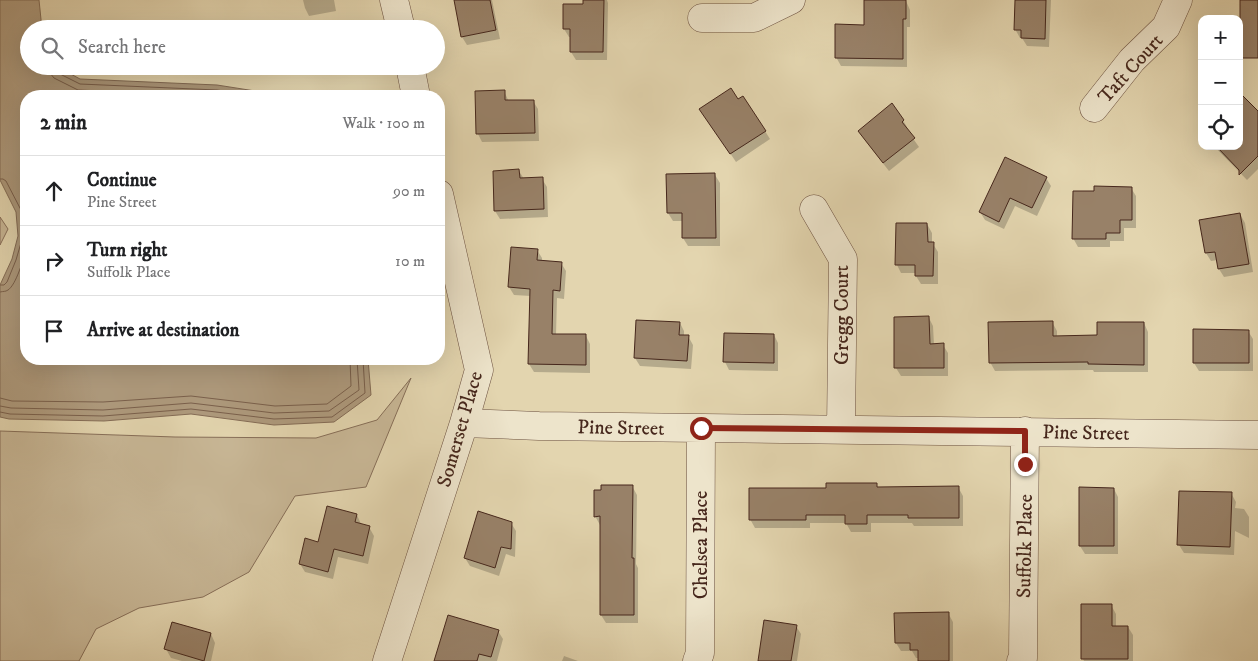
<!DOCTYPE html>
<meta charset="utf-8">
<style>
:root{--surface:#fff;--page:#f6f6f6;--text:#202124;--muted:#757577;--line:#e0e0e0}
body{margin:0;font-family:"IM FELL DW Pica",serif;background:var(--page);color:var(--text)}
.controls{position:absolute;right:15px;top:15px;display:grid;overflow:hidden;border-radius:10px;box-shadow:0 5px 20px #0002}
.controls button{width:45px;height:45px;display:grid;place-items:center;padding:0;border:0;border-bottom:1px solid var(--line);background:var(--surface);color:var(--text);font:25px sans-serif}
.stop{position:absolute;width:15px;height:15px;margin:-11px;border:4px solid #8f2418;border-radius:50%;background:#fff}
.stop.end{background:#8f2418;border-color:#fff;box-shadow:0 1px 5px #0008}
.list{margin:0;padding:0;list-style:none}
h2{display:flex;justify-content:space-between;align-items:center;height:65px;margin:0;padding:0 20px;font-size:21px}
h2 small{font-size:16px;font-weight:400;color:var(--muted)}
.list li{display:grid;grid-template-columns:32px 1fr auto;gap:15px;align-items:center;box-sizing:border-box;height:70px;padding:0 20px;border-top:1px solid var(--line)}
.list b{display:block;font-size:19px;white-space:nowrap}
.list p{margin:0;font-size:16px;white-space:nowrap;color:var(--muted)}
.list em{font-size:16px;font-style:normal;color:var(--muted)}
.icon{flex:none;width:28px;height:28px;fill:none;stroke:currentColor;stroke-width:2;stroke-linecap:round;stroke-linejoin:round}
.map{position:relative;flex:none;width:1258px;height:661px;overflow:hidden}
.search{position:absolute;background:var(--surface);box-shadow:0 5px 20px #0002;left:20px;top:20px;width:425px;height:55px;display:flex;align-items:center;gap:12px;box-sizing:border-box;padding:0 18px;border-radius:28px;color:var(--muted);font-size:19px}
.panel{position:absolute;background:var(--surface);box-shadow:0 5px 20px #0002;left:20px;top:90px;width:425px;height:275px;border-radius:20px}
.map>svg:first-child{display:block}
.green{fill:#c8b796;stroke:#876f59}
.water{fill:#ae9a7d;stroke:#846c56}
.shadow{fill:#0003}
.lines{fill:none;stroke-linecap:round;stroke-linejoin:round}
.shore{stroke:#7a604c;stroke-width:1}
.building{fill:#988168;stroke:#46271c}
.minor-casing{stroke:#6d5241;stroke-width:29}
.minor{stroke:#ede4cb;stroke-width:28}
.route{stroke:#8f2418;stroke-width:6}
.labels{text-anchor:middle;stroke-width:4;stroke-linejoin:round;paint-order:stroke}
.street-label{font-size:20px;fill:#46271c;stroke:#ede4cb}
</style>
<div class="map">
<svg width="1258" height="661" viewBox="0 0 1258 661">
<rect width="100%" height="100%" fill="#e3d5af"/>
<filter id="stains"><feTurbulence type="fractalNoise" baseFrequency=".004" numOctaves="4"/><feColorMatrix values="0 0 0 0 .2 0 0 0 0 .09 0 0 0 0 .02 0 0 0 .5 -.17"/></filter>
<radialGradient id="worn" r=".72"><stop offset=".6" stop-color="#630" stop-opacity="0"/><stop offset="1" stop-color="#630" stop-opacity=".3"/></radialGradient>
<path class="green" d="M 0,217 L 8,229 L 0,245 Z
M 411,378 L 366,487 L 295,496 L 249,572 L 203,597 L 139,608 L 96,629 L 79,661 L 0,661 L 0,431 L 175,437 L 316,438 L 377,420 Z"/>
<path class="water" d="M 0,0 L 39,0 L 42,29 L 29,29 L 29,66 L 56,66 L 80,79 L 217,85 L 287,96 L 26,96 L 26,359 L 368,359 L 371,395 L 334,422 L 274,425 L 191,414 L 104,421 L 9,419 L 0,417 L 0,285 L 12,259 L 18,236 L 16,212 L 0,180 Z"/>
<path class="shadow" d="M 303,0 L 334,0 L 336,11 L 309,16 L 305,8 Z
M 455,0 L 494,0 L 492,0 L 500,39 L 467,45 L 462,37 Z
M 584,0 L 607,0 L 608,3 L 607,60 L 576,60 L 571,52 L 572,37 L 569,37 L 564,29 L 584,5 Z
M 865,0 L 903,0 L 906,1 L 910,10 L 910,27 L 907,27 L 907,67 L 841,66 L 836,57 L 865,26 Z
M 1016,0 L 1051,0 L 1049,47 L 1027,46 L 1022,38 L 1020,38 L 1015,29 Z
M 504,91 L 509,102 L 533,101 L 538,109 L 539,141 L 482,142 L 478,134 L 476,92 Z
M 738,101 L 765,131 L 770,139 L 736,162 L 706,117 Z
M 1258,112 L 1258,169 L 1247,180 L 1214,146 L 1239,146 Z
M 903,120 L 908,129 L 907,130 L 919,147 L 889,171 L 864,139 L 859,131 Z
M 519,171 L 524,179 L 542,179 L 547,187 L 548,217 L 500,219 L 495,211 Z
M 715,175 L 720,183 L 720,246 L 688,246 L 683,238 L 683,221 L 673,221 L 668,213 Z
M 1046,178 L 1051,186 L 1037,216 L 1015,206 L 1004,229 L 985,220 L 980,212 Z
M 1131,188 L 1136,196 L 1136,228 L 1124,228 L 1124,241 L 1110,241 L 1110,247 L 1078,247 L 1073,238 L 1095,192 Z
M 1240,214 L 1245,223 L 1253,272 L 1224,277 L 1219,269 L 1218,260 L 1211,261 L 1206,253 Z
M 927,224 L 932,233 L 932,244 L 933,244 L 938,252 L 938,284 L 921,284 L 916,276 L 916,273 L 901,273 L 897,265 Z
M 537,250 L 542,258 L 542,262 L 561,263 L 566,271 L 564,299 L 557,298 L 556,335 L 586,336 L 590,344 L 590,373 L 534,372 L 529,364 L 531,296 L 514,295 L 509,287 Z
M 929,318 L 933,326 L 934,345 L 943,345 L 948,353 L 948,376 L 901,376 L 896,368 L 895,319 Z
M 1052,322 L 1057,331 L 1057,337 L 1098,337 L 1144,323 L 1148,332 L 1148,372 L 1094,372 L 1093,370 L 995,371 L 990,362 Z
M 680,323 L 684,331 L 684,336 L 688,336 L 693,345 L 691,369 L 640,366 L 635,358 Z
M 1195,330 L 1248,331 L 1253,339 L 1253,371 L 1199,371 L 1194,363 Z
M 774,335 L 778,343 L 778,371 L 729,370 L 725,362 Z
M 876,484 L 878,488 L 958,487 L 963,496 L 963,526 L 914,526 L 912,523 L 871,523 L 871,532 L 851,532 L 846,523 L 810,523 L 810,528 L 755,528 L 750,519 L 827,489 Z
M 632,486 L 637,495 L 636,564 L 638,568 L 638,623 L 606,623 L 601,615 L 602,525 L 600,525 L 595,516 Z
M 1114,489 L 1118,497 L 1118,554 L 1085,554 L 1080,546 Z
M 1231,493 L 1236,502 L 1235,508 L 1244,509 L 1249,517 L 1249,538 L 1235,531 L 1234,555 L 1184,553 L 1179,545 Z
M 357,515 L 361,524 L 361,525 L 369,527 L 374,536 L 368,564 L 338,557 L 333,579 L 305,572 L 300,564 L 319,543 Z
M 511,523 L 516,531 L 515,557 L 506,554 L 499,576 L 470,566 L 465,558 Z
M 1082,605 L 1111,605 L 1116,614 L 1116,627 L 1128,627 L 1133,635 L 1133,661 L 1084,661 L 1083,659 Z
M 948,613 L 953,622 L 953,661 L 919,661 L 919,658 L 916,658 L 912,651 L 901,651 L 896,643 Z
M 796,626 L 801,634 L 797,661 L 759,661 Z
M 498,631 L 503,639 L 497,661 L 438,661 Z
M 211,634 L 215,643 L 211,661 L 182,661 L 171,658 L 166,649 Z
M 564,656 L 578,661 L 562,661 Z"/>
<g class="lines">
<path class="shore" d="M 49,66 L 50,73 L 54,78 L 78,90 L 217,96
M 55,66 L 55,70 L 58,73 L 80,84 L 217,90 L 256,96
M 0,179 L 3,179 L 6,181 L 21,210 L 23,236 L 16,260 L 7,282 L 4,285 L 0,285
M 0,292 C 4,291 5,292 8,290 C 16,285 24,258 26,249
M 0,398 L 12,401 L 103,402 L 191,396 L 275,406 L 327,404 L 351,386 L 350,359
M 0,406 L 11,408 L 103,410 L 191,403 L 274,413 L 329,411 L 359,390 L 357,359
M 0,412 L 10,414 L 103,416 L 191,409 L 274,419 L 332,417 L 365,393 L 363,359"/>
</g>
<path class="building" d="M 454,0 L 490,0 L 496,30 L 461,37 Z
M 583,0 L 604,0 L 603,52 L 570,52 L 570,29 L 563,29 L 563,4 L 583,4 Z
M 864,0 L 906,0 L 906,19 L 903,19 L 903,59 L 835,58 L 835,24 L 864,25 Z
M 1015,0 L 1046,0 L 1045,39 L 1021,38 L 1021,30 L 1014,30 Z
M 1240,0 L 1258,0 L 1258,58 L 1240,58 Z
M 731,88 L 738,99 L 743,96 L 766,131 L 730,154 L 699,109 Z
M 505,90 L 505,100 L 534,100 L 535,133 L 476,134 L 475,91 Z
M 1239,92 L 1258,111 L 1258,156 L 1239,175 L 1239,170 L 1216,146 L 1239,146 Z
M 892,103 L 904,120 L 902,122 L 915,138 L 883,163 L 858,131 Z
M 1005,157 L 1047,177 L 1032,208 L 1010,198 L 999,222 L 979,212 Z
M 519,169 L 520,178 L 543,177 L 544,209 L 494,211 L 493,171 Z
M 715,173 L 716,238 L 682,238 L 682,213 L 667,213 L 666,174 Z
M 1094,186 L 1132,187 L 1132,220 L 1120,220 L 1120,233 L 1106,233 L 1106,239 L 1072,239 L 1073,191 L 1094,191 Z
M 1240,213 L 1249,264 L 1218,269 L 1215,252 L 1205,253 L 1199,220 Z
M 896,223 L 927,223 L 928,242 L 934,242 L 933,276 L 915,276 L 915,265 L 895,265 Z
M 511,247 L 538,249 L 537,260 L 562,262 L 560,291 L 553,290 L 552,334 L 586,334 L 586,365 L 528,364 L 530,289 L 508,287 Z
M 929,316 L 930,344 L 944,343 L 944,368 L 894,368 L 894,317 Z
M 636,320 L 680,322 L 679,335 L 689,335 L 687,361 L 634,358 Z
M 1053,321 L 1053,336 L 1097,335 L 1097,322 L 1144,322 L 1144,365 L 1088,364 L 1088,362 L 989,363 L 988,322 Z
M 1193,329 L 1249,330 L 1249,363 L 1193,363 Z
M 724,333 L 774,334 L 774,363 L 723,362 Z
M 826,483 L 877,483 L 877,487 L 959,486 L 959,518 L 908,518 L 908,515 L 867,515 L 867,524 L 845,524 L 845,515 L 806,515 L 806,520 L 749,520 L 749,488 L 826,488 Z
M 601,485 L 633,485 L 632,558 L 634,558 L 634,615 L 600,615 L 600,516 L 594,517 L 594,490 L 601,490 Z
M 1079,487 L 1114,488 L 1114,546 L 1079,546 Z
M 1179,491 L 1232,492 L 1230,547 L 1177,545 Z
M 327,506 L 357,514 L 355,522 L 370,526 L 363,556 L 334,549 L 328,572 L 299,564 L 305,538 L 318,542 Z
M 478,511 L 512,522 L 511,549 L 501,547 L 495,568 L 464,558 Z
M 1081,604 L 1112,604 L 1112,626 L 1128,626 L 1128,659 L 1081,659 Z
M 949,612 L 949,661 L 918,661 L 918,650 L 910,650 L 910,643 L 895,643 L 894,613 Z
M 448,615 L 499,630 L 491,657 L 479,654 L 477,661 L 434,661 Z
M 764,620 L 797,625 L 791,661 L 758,661 Z
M 172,622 L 211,633 L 204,661 L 164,649 Z"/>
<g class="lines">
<defs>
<path id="minor" d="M 394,0 L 401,29
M 702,18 L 754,18 L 791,0
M 410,66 L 416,96
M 1094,108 L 1132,60 L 1166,27 L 1178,0
M 814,209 L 843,259 L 841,429
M 464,423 L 539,426 L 1258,435
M 387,661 L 464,423 L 479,370 L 439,194
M 697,661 L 700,653 L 701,428
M 1021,661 L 1023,658 L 1025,431"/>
</defs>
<use href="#minor" class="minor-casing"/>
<use href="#minor" class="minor"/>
</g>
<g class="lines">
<path class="route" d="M 701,428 L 1025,431 L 1025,464"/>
</g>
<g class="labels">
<g class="street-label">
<text transform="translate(1130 68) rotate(-48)" y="7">Taft Court</text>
<text transform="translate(841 315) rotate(-90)" y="7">Gregg Court</text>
<text transform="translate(621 427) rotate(1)" y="7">Pine Street</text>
<text transform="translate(459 429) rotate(-74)" y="7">Somerset Place</text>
<text transform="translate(1086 432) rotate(1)" y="7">Pine Street</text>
<text transform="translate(700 545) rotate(-90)" y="7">Chelsea Place</text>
<text transform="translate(1024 546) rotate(-89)" y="7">Suffolk Place</text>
</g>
</g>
<rect width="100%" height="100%" filter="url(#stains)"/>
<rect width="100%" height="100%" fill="url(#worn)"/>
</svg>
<div class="controls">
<button>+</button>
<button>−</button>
<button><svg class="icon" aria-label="locate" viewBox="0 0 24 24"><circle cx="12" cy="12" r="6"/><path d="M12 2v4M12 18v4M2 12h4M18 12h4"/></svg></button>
</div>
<div class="stop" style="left:701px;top:428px"></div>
<div class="stop end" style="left:1025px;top:464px"></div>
<div class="search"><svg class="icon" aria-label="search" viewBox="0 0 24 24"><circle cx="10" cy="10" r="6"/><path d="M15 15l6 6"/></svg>Search here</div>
<section class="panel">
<h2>2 min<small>Walk · 100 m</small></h2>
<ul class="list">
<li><svg class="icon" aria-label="ahead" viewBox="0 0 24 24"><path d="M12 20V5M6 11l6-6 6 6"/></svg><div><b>Continue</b><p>Pine Street</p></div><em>90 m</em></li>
<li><svg class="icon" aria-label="right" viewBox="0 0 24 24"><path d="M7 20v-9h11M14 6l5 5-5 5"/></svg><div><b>Turn right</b><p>Suffolk Place</p></div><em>10 m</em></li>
<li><svg class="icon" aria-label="arrive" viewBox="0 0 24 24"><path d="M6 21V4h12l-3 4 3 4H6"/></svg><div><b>Arrive at destination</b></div></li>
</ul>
</section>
</div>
